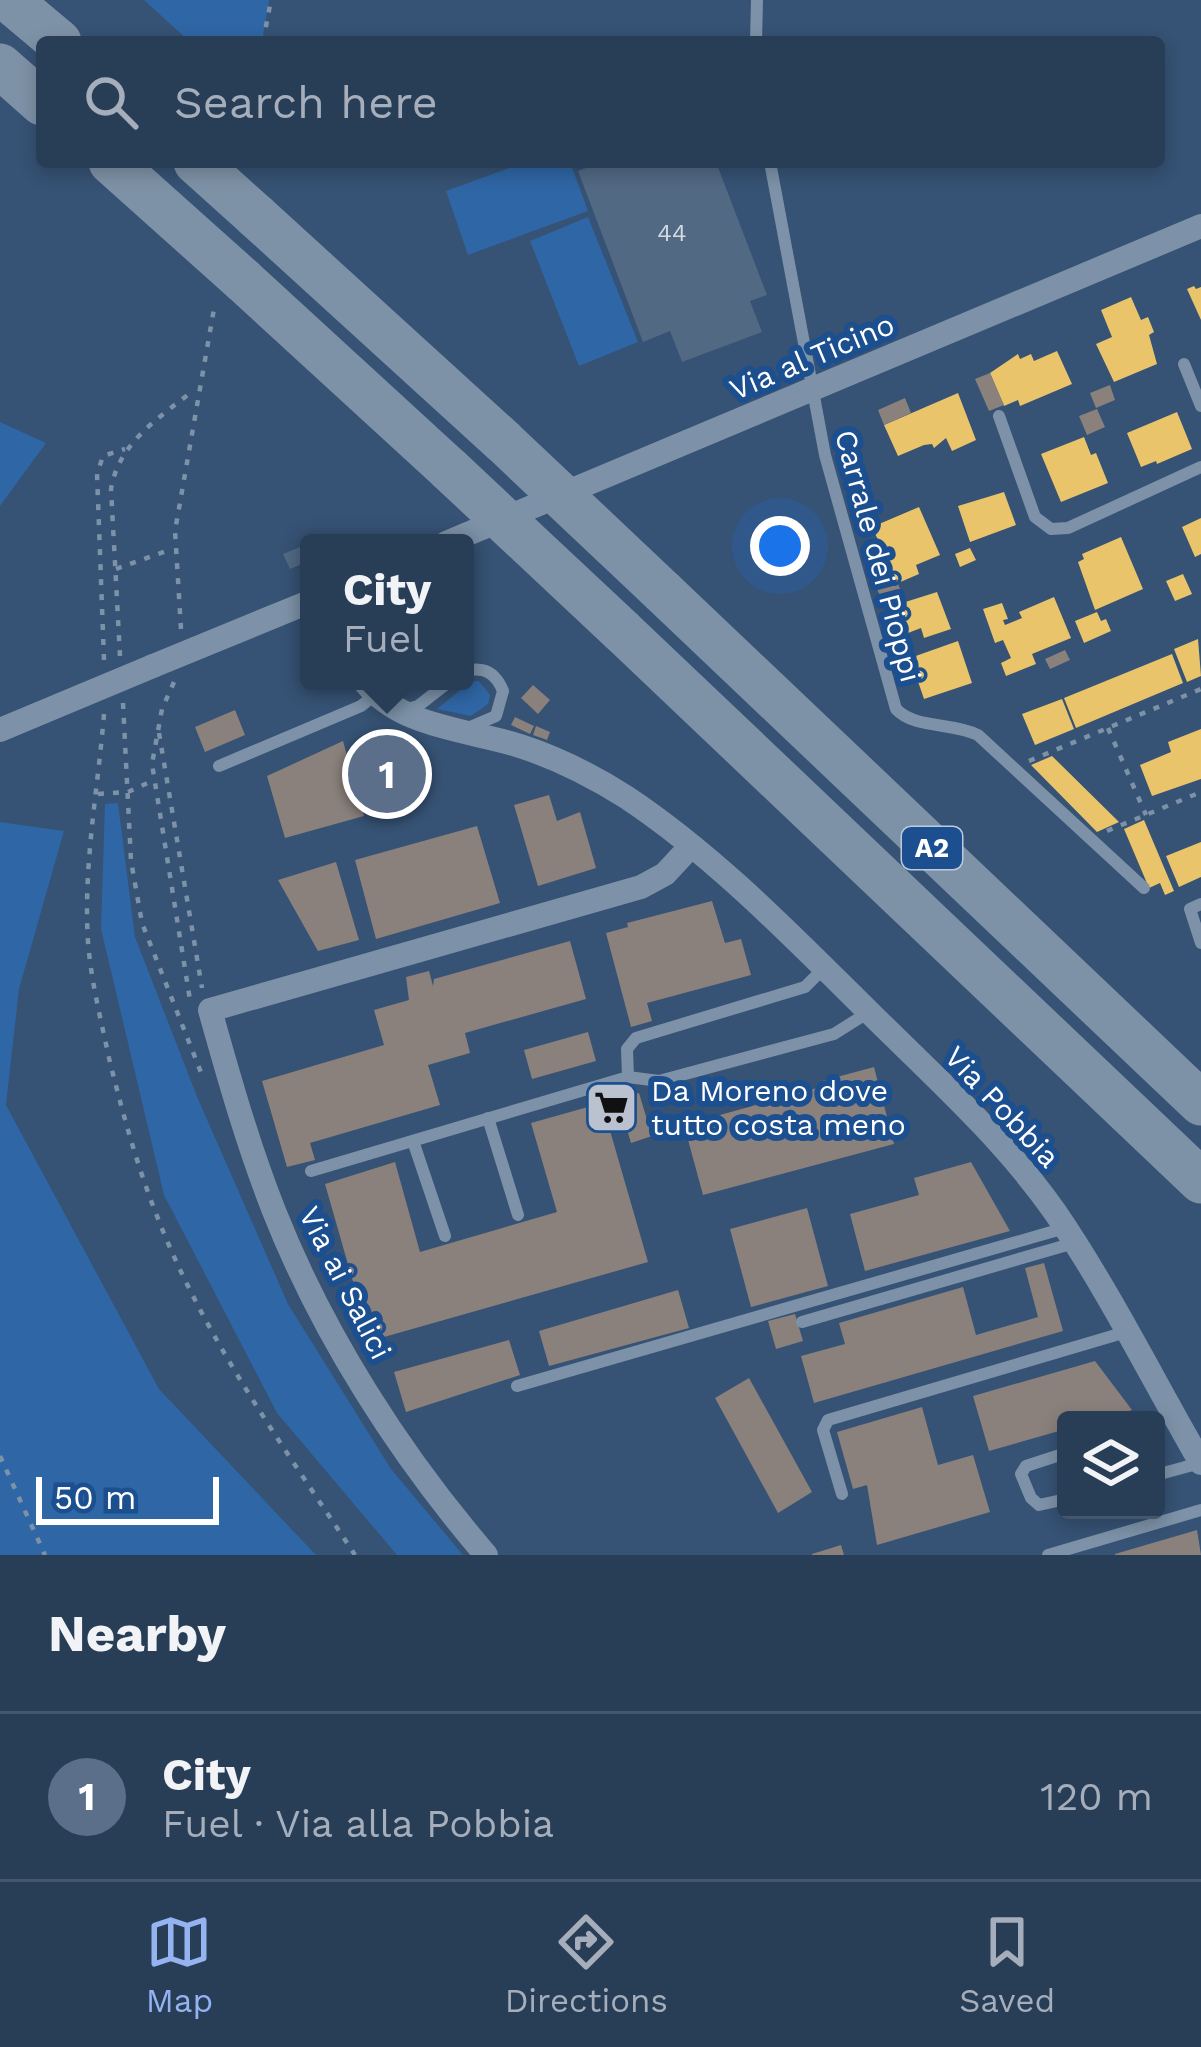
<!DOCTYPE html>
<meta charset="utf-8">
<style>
:root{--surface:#283e57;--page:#344961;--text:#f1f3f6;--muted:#a5aeba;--line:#44576d;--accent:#95b2f1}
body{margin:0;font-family:"Work Sans",sans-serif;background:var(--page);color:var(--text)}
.controls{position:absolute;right:36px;bottom:36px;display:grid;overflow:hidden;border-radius:12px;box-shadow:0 6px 18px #0003}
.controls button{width:108px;height:108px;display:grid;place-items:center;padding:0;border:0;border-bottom:3px solid var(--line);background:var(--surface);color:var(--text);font:60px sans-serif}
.scale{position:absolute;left:36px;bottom:30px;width:183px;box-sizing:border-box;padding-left:12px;border:6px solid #fff;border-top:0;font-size:33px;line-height:42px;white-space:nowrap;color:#fff;-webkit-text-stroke:9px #1b4f8f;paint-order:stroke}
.you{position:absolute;left:780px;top:546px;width:42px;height:42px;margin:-30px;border:9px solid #fff;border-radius:50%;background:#1a73e8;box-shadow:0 0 0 18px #1a73e833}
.badge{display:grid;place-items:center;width:78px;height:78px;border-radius:50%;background:var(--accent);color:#fff;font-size:39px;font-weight:700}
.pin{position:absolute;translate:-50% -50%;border:6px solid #fff;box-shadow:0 3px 12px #0006}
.popup{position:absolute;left:300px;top:534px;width:174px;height:156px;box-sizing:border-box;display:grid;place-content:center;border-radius:12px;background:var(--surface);filter:drop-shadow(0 3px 9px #0005);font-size:39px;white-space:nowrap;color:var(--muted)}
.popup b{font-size:45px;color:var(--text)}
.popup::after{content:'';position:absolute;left:50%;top:100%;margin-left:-24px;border:24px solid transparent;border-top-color:var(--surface)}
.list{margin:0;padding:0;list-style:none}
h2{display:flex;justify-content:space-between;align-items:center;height:156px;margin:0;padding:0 48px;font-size:51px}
h2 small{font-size:39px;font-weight:400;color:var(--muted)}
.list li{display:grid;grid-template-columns:78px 1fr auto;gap:36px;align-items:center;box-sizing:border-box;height:168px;padding:0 48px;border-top:3px solid var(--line)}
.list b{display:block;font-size:45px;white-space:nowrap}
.list p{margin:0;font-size:39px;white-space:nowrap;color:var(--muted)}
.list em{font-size:39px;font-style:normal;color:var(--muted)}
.icon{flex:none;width:66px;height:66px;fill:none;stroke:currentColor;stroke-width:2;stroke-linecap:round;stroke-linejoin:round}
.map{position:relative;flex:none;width:1201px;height:1555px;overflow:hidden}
.search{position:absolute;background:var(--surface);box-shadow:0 6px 18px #0003;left:36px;right:36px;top:36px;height:132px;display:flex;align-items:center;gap:30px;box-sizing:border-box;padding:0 42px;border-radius:12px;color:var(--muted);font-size:45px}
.sheet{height:324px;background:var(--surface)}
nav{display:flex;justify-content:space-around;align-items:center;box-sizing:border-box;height:168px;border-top:3px solid var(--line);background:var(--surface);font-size:33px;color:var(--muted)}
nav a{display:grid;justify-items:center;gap:6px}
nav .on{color:var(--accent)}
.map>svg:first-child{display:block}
.green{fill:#2f66a5}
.homes{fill:#e9c46a}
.industry{fill:#8a817c}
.building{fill:#526984}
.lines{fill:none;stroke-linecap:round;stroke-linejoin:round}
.path{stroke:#7d92a8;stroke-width:4.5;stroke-dasharray:6 9;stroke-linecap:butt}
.service{stroke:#7d92a8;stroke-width:12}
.minor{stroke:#7d92a8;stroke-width:24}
.motorway{stroke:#7e92a7;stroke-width:45}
.minor-bridge{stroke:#7d92a8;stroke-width:24}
.motorway-bridge{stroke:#7e92a7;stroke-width:45}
.labels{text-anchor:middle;stroke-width:12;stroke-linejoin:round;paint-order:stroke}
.number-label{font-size:24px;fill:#d4dae0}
.shield{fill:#1b4f8f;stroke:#bbcadd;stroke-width:3}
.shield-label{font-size:27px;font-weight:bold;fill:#fff}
.street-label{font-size:30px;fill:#fff;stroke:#1b4f8f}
.poi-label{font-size:30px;fill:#fff;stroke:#1b4f8f;text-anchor:start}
</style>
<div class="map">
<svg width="1201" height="1555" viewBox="0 0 1201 1555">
<rect width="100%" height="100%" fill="#365274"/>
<path class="green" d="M 144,0 L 269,0 L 262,42 L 190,42 Z
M 526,162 L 570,162 L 588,211 L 468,255 L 446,191 Z
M 588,217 L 638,342 L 579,366 L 530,241 Z
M 0,422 L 46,443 L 0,506 Z
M 479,681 L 490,695 L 488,704 L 471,716 L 437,709 L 470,682 Z
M 118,803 L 135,937 L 198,1099 L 288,1304 L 391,1469 L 463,1555 L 397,1555 L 277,1413 L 164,1195 L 101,929 L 105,804 Z
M 0,822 L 64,831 L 19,989 L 6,1105 L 159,1389 L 316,1555 L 0,1555 Z"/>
<path class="homes" d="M 1194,286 L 1196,289 L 1201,287 L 1201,320 L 1187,289 Z
M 1131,297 L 1141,320 L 1148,317 L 1154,332 L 1149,335 L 1157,364 L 1114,382 L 1096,344 L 1112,337 L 1101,310 Z
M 1057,351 L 1072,384 L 1020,406 L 1018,400 L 1004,406 L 990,373 L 1018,354 L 1020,359 L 1031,354 L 1034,361 Z
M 958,393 L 976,440 L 952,451 L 946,438 L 934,448 L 932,444 L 924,445 L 898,456 L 884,425 Z
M 1177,412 L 1192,449 L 1157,464 L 1156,461 L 1141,467 L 1127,433 Z
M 1084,437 L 1091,455 L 1096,453 L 1108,483 L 1061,502 L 1041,454 Z
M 1004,492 L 1016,525 L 970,542 L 958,506 Z
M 919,507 L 940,555 L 916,565 L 919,574 L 898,583 L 872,527 Z
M 1201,518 L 1201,554 L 1195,557 L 1182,527 Z
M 1121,537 L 1143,589 L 1095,610 L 1078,562 L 1084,559 L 1082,554 Z
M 970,548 L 976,560 L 960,567 L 955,554 Z
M 1183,574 L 1192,594 L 1175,601 L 1166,581 Z
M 937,592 L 951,629 L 924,638 L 921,628 L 908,633 L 899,604 Z
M 1054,597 L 1071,638 L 1032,654 L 1036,664 L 1006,676 L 1001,663 L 1011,658 L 1003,640 L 995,643 L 983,609 L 1002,603 L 1008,619 L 1003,620 L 1005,625 L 1022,618 L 1019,612 Z
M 1097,612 L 1101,621 L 1106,619 L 1111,631 L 1084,643 L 1075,621 Z
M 1198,639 L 1201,676 L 1187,682 L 1174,649 Z
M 958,641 L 972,683 L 924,699 L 910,658 Z
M 1172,654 L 1183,683 L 1076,728 L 1064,698 Z
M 1062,699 L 1074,729 L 1035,745 L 1022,714 Z
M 1201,729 L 1201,779 L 1152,796 L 1140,765 L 1171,752 L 1168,742 Z
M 1052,756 L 1119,822 L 1097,832 L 1031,765 Z
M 1144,820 L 1174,891 L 1165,895 L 1160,883 L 1149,888 L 1124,829 Z
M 1201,842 L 1201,877 L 1179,887 L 1166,856 Z"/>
<path class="industry" d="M 990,373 L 1004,405 L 989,411 L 975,379 Z
M 1110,385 L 1115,400 L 1096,408 L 1090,393 Z
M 905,398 L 911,413 L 884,425 L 878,410 Z
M 1097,409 L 1105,427 L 1087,435 L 1079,416 Z
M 897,581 L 901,592 L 882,600 L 877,589 Z
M 1065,650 L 1070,660 L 1050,669 L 1045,659 Z
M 533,685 L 550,700 L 538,714 L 521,698 Z
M 235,710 L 245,735 L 205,752 L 195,727 Z
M 515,717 L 534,726 L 530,734 L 511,725 Z
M 536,726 L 550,732 L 547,740 L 533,735 Z
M 343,741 L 364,816 L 285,838 L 267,776 Z
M 549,795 L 557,821 L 580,812 L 596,868 L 538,886 L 514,805 Z
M 477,826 L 500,903 L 376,939 L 355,860 Z
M 336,862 L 359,940 L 318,951 L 278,880 Z
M 712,901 L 725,943 L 741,939 L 751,975 L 647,1003 L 652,1021 L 631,1027 L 606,933 L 628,927 L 627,923 Z
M 570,941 L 586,999 L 465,1033 L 470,1053 L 428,1065 L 440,1105 L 310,1143 L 315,1160 L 287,1167 L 262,1081 L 384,1045 L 374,1010 L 409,1000 L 406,977 L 429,971 L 433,986 L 434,979 Z
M 588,1032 L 596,1061 L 532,1079 L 524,1050 Z
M 874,1067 L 894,1144 L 703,1195 L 684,1125 L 824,1086 L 822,1081 Z
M 639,1093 L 652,1136 L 631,1143 L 618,1099 Z
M 602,1103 L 648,1262 L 370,1341 L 325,1184 L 395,1162 L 420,1252 L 557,1212 L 531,1123 Z
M 971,1162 L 1010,1231 L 865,1271 L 850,1214 L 919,1195 L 914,1178 Z
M 807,1208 L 828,1286 L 751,1307 L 730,1229 Z
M 1044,1263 L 1063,1331 L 814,1403 L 801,1356 L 845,1344 L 839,1323 L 963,1287 L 976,1335 L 1038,1317 L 1025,1268 Z
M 678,1290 L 689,1328 L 549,1366 L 539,1331 Z
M 795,1314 L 803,1341 L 776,1349 L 768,1321 Z
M 509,1340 L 520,1375 L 406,1412 L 394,1372 Z
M 1095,1361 L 1132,1410 L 1098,1420 L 1066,1420 L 1066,1429 L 989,1451 L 973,1396 Z
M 749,1378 L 812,1492 L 778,1513 L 715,1398 Z
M 922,1407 L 938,1465 L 973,1455 L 990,1512 L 877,1545 L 867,1485 L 853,1489 L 837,1432 Z
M 1197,1530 L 1201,1555 L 1115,1555 L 1115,1554 Z
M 841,1545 L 844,1555 L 812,1555 L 812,1554 Z"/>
<path class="building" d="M 602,162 L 716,162 L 767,295 L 750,301 L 762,332 L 682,362 L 670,331 L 643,342 L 578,171 Z
M 305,545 L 309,561 L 290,569 L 283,554 Z"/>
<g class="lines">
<path class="path" d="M 263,42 L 271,0
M 116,569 L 172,549
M 181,629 L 175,531 L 215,303
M 120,656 L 111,489 C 119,442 159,418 194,390
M 104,660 L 97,474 L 103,456 L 125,449
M 174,682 L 162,709 L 152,764 L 190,1000
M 123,703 L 131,861 L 142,923 L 202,1075
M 104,714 C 98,789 83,866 88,942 C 91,981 101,1020 109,1058 C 122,1111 137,1166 157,1216 C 204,1338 284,1447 355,1555
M 1108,728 L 1146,815
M 159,733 L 202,988
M 1029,761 L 1201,689
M 98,794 L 128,792 L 154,780
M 1107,831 L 1201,792
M 0,1456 L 45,1555"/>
<path class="service" d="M 756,42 L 757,0
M 770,162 L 825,455 L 896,709 C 915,729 952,722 978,735 L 1144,888
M 1184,364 L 1201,406
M 999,416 L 1035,517 L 1051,529 L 1068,528 L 1201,467
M 465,671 C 484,666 496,673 503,691 L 496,716 L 468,728
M 407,709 L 418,706 L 450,681
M 219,766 L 361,706 L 376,694
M 1201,904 L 1190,909 L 1201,943
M 824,968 L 805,987 L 636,1038 L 627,1049 L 628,1077 L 659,1081 L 834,1034 L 869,1012
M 488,1118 L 518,1215
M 413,1141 L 445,1236
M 311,1171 L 628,1077
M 802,1322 L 1074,1243
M 517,1386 L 1065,1228
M 1066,1453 L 1026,1466 L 1021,1474 L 1031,1498 L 1039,1505 L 1066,1499
M 1156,1475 L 1200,1463
M 842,1494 L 823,1430 L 828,1420 L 1126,1332
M 1048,1555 L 1201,1510"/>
<path class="minor" d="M 446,543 L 1201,226
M 153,666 L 309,602
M 364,681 C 401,728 467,729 520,746 C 557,758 593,776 626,797 C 715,856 794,938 870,1013 C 935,1077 1003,1138 1055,1212 C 1109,1291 1153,1380 1201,1463
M 486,1555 C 400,1455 323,1335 274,1211 C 248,1145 229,1078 210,1010 L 641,887 L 665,874 L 691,846"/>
<path class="motorway" d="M 9,0 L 59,42
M 0,66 L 42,103
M 256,216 L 503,441
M 244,281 L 449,469
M 663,592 L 1201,1103
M 622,631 L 1201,1181"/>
<path class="minor-bridge" d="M 0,730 L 153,666"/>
<path class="motorway-bridge" d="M 111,162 L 244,281
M 196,162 L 256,216
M 503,441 L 663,592
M 449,469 L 622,631"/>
</g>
<defs>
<symbol id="supermarket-square" viewBox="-11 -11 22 22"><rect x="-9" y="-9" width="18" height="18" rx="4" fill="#b9c2ce" stroke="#1b4f8f"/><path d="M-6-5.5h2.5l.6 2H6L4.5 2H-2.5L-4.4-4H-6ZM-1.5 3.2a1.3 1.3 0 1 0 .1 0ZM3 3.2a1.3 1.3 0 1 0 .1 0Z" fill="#111"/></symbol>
</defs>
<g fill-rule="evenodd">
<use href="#supermarket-square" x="582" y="1078" width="59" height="59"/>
</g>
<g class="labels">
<g class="number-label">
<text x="672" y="241">44</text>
</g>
<rect class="shield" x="902" y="827" width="60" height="42" rx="9"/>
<g class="shield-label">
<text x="932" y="857">A2</text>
</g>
<g class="street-label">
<text transform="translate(812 357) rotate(-23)" y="10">Via al Ticino</text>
<text transform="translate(878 556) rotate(75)" y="10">Carrale dei Pioppi</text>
<text transform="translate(1002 1107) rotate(47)" y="10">Via Pobbia</text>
<text transform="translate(345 1283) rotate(63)" y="10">Via ai Salici</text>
</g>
<g class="poi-label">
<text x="651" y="1101">Da Moreno dove<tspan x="651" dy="34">tutto costa meno</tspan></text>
</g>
</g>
</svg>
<div class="controls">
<button><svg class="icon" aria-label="layers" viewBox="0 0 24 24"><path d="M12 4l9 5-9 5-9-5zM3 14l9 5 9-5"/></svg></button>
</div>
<div class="scale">50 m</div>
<div class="you"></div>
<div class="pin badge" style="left:387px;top:774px;background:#5c6f8a">1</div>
<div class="popup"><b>City</b>Fuel</div>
<div class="search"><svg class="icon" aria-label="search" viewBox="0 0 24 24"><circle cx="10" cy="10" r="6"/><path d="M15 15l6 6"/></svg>Search here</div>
</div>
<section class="sheet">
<h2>Nearby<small></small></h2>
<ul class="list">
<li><span class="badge" style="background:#5c6f8a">1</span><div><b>City</b><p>Fuel · Via alla Pobbia</p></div><em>120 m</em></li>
</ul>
</section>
<nav>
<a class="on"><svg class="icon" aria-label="map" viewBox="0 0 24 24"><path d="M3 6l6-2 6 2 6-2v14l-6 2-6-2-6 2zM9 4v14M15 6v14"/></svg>Map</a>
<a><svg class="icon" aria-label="directions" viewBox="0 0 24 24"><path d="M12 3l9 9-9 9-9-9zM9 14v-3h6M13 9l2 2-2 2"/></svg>Directions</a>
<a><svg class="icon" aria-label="saved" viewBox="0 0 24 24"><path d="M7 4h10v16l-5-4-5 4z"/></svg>Saved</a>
</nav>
